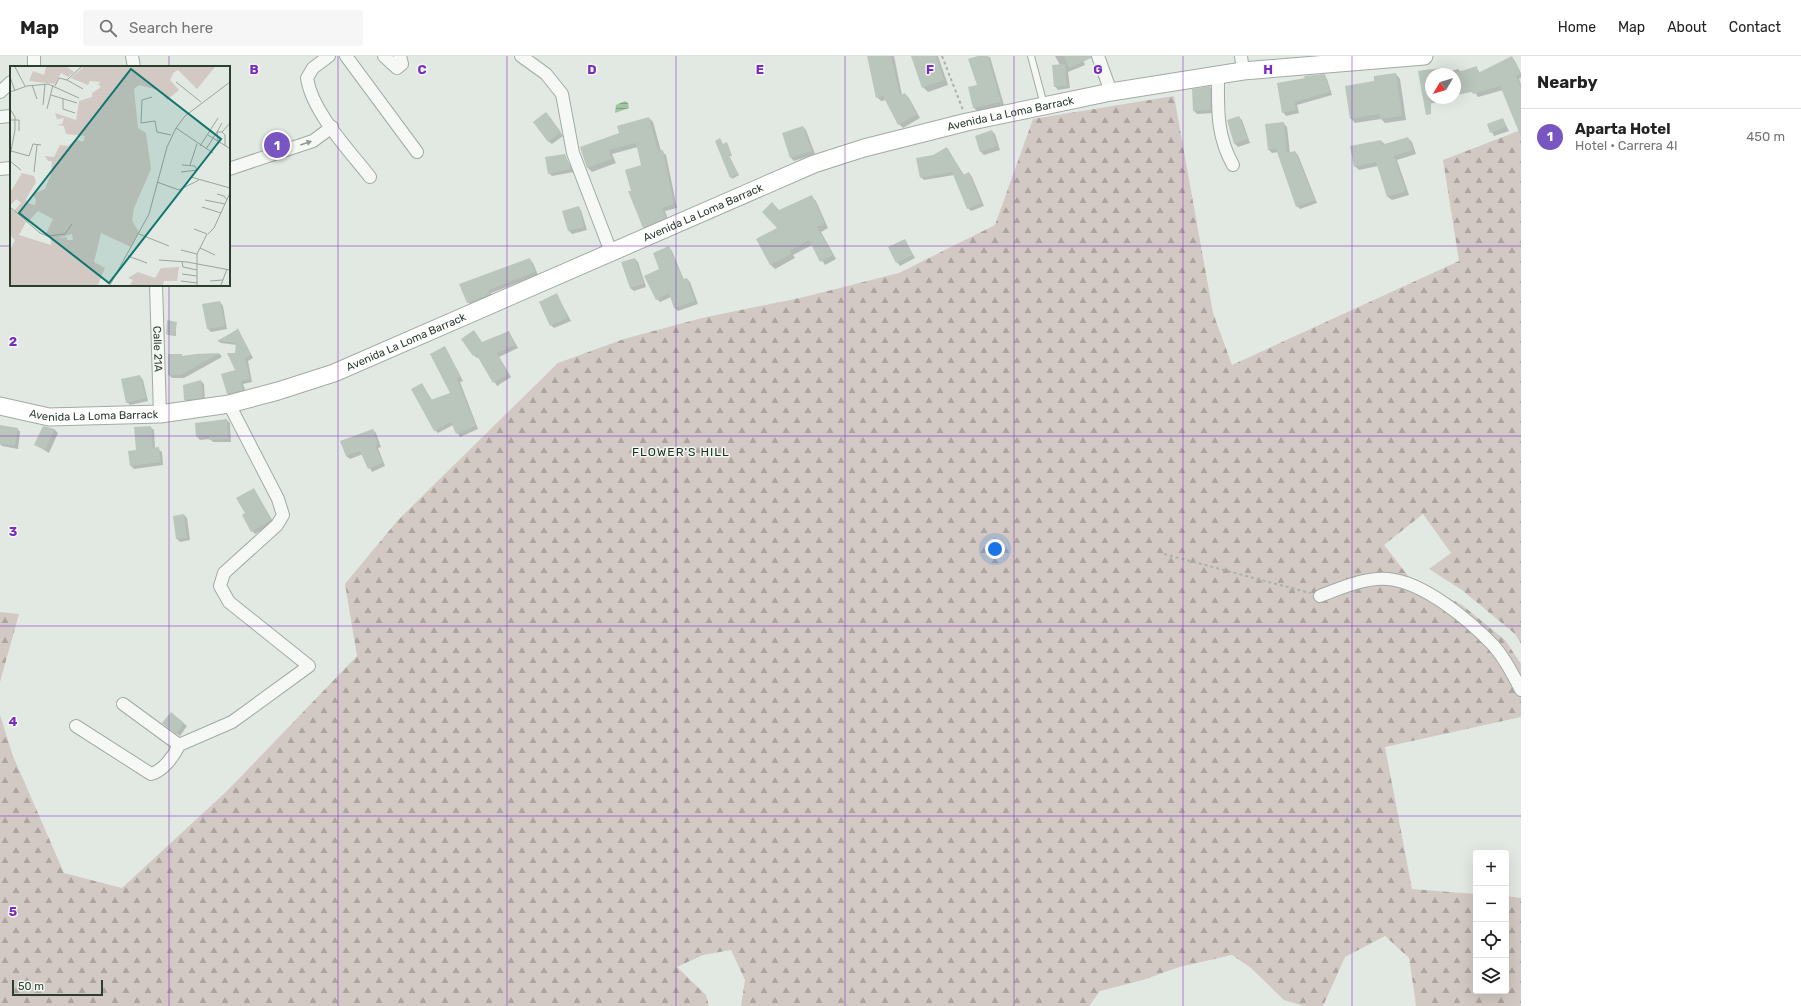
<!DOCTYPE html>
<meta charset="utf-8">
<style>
:root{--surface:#fff;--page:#f6f6f6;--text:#222;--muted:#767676;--line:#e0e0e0;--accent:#7955c1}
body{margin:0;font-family:Rubik,sans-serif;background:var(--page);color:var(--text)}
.controls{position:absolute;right:12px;bottom:12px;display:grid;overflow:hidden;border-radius:4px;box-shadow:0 4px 16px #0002}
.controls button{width:36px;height:36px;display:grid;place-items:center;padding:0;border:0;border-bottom:1px solid var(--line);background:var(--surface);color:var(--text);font:20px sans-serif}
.compass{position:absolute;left:1425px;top:12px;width:36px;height:36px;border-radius:50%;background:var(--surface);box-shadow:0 4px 16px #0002;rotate:232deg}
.scale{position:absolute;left:12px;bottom:10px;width:91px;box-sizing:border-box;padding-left:4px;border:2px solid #2c3f2e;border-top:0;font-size:11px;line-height:14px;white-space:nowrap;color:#2c3f2e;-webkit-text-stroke:3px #f2f7f2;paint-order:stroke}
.you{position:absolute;left:995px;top:493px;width:14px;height:14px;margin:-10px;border:3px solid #fff;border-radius:50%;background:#1a73e8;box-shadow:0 0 0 6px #1a73e833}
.badge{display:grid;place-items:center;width:26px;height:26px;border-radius:50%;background:var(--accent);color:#fff;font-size:13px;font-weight:700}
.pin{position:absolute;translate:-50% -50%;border:2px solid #fff;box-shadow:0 1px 4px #0006}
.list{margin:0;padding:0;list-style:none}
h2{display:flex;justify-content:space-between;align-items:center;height:52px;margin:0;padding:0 16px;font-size:17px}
h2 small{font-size:13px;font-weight:400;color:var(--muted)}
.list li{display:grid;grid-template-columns:26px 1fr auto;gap:12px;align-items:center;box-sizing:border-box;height:56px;padding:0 16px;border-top:1px solid var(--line)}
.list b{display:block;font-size:15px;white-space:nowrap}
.list p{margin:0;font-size:13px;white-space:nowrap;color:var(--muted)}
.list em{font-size:13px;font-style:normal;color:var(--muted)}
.icon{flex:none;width:22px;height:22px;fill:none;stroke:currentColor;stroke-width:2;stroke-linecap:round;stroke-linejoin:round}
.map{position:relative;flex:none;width:1521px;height:950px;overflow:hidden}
header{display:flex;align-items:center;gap:24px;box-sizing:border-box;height:56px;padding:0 20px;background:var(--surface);border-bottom:1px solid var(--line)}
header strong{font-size:19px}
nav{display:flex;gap:22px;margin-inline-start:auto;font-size:14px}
.search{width:280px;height:36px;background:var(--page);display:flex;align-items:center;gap:10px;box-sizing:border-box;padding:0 14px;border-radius:4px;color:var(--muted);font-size:15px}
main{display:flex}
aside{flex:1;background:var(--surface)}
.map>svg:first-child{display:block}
.forest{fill:url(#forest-firs)}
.water{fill:url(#water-rules)}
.shadow{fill:#0003}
.building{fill:#bac5bb}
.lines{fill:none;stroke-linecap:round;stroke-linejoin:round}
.service-casing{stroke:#a0aca2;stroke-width:8}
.minor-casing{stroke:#a0aca2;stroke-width:14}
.secondary-casing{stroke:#a0aca2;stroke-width:19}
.path{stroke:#a9b2a9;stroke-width:2;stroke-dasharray:3 3;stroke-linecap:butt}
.service{stroke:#f5f8f5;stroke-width:6}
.minor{stroke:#f5f8f5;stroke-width:12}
.secondary{stroke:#fff;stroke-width:17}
.oneway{fill:#909c92}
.grid{fill:none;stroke:#7b2cbf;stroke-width:1;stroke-opacity:0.55}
.labels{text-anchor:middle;stroke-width:3;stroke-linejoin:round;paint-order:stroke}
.street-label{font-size:11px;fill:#2c3f2e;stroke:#f2f7f2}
.neighbourhood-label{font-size:12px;letter-spacing:1px;fill:#1e3021;stroke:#f2f7f2}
.inset-road{fill:none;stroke:#99a59b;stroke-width:1}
.view{fill:#0f766e;fill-opacity:0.15;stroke:#0f766e;stroke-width:2}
.inset-edge{fill:none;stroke:#2c3f2e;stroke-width:2}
.grid-label{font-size:13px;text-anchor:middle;font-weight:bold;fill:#7b2cbf;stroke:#f2f7f2;stroke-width:3;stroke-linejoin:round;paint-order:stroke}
</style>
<header>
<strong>Map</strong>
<div class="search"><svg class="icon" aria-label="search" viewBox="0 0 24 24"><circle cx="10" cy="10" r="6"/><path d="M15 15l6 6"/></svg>Search here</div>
<nav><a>Home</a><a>Map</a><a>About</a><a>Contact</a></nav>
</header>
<main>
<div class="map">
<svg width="1521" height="950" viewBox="0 0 1521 950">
<defs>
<pattern id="forest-firs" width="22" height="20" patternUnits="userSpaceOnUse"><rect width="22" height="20" fill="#d2c8c4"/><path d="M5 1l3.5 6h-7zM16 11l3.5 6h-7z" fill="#aba4a0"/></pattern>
<pattern id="water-rules" width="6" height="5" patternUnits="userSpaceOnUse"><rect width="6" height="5" fill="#a1c5a1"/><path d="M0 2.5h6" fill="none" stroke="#83a184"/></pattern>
</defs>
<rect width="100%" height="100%" fill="#e2e9e3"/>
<path class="forest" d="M 1174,40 L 1213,257 L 1232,309 L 1459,205 L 1443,104 L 1521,74 L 1521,588 L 1515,578 L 1462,534 L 1429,513 L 1451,497 L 1423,458 L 1384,489 L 1409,521 L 1462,549 L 1505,584 L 1521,608 L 1521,661 L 1385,691 L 1412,833 L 1476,838 L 1476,935 L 1506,935 L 1506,840 L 1521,842 L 1521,950 L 1415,950 L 1416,948 L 1409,902 L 1385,880 L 1345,901 L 1323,950 L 1304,950 L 1284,944 L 1251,912 L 1232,899 L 1179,911 L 1143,924 L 1100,935 L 1089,950 L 741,950 L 745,924 L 731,894 L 703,899 L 677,911 L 706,939 L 709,950 L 0,950 L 0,659 L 13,700 L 64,817 L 122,832 L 228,734 L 357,600 L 345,528 L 398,464 L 558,307 L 624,283 L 702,262 L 804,241 L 899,217 L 995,169 L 1033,63 Z
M 0,556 L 19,558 L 0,626 Z"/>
<path class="water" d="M 625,45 L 628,47 L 629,52 L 615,57 L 616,49 Z"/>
<path class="shadow" d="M 868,0 L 894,0 L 902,39 L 905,38 L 909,42 L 920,62 L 903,72 L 899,68 L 886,44 L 881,45 L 877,41 Z
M 912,0 L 938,0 L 948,29 L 928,36 L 923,31 Z
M 981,0 L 990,1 L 1004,49 L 977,55 L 974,52 L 969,32 L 978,30 Z
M 1055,0 L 1082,0 L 1085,9 L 1068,16 L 1070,32 L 1058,34 L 1055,30 L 1060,9 Z
M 1512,1 L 1515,5 L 1521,17 L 1521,22 L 1519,23 L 1521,28 L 1521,66 L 1503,34 L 1478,41 L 1472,32 L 1455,37 L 1455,18 L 1431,18 L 1431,42 L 1449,42 L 1449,44 L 1428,48 L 1419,16 L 1440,12 L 1444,17 L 1458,13 L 1461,16 L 1476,11 L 1480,17 Z
M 1396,18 L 1400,23 L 1406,64 L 1385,67 L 1381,63 L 1355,67 L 1351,62 L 1376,26 Z
M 1324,19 L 1327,23 L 1332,39 L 1297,49 L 1299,57 L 1286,60 L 1283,56 Z
M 1210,31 L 1213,34 L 1214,57 L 1197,58 L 1194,55 L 1193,34 Z
M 549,60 L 563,80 L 552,88 L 548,85 Z
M 1239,61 L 1242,64 L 1250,87 L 1238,91 L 1235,88 L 1228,65 Z
M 649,62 L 653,66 L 661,95 L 666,99 L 677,152 L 665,155 L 669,166 L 647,175 L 644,171 L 632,135 L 642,110 L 638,91 L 612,98 L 616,107 L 592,116 L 588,112 L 581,92 L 620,78 Z
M 1503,63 L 1509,75 L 1494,80 L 1488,69 Z
M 1283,67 L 1287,71 L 1290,97 L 1295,96 L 1298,99 L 1317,147 L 1300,153 L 1297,150 L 1279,96 L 1272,97 L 1269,94 Z
M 803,71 L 806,74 L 815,98 L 794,105 L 791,102 Z
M 992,75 L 995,78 L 1000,94 L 984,99 L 981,96 L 976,80 Z
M 1408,82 L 1412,86 L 1416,98 L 1397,104 L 1409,139 L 1392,144 L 1388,141 L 1378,110 L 1359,114 L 1355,110 L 1381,85 L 1385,88 Z
M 720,83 L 723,89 L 728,89 L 732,100 L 729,100 L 739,119 L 732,123 Z
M 947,92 L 964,119 L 969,117 L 972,121 L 984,150 L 971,155 L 968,152 L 954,119 L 924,124 L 921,121 L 933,100 Z
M 564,99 L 574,116 L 552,120 L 549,117 Z
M 811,140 L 816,145 L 828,172 L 821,176 L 836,203 L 825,209 L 812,189 L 793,199 L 795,202 L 775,213 L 771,209 L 779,172 L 779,155 Z
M 578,151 L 581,154 L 587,174 L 572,178 L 569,175 Z
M 905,184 L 915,202 L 900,210 L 897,206 Z
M 669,191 L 672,195 L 684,224 L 687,223 L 690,226 L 698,248 L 678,255 L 675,252 L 671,241 L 660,246 L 657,243 L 660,213 Z
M 635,203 L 638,206 L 646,231 L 634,235 L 630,232 Z
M 530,204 L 533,207 L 538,219 L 491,237 L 493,241 L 471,249 L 468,246 Z
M 557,239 L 571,265 L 554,272 L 551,269 Z
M 220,246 L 223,250 L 227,273 L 211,276 L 208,273 Z
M 176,267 L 176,280 L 168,279 L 167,278 Z
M 238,273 L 253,302 L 248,305 L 252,326 L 243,328 L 246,336 L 230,340 L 228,338 L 237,314 L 237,289 L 221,287 L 218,285 Z
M 509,276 L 518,292 L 499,301 L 511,321 L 497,330 L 479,301 L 477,302 L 474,299 L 483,287 Z
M 445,292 L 463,325 L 460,326 L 478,373 L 460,381 L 453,369 L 438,377 L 435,374 L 422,328 L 432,344 L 451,337 Z
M 220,298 L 222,301 L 184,322 L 172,322 L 169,319 L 181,299 L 183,301 Z
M 140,320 L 143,324 L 148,345 L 130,349 L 127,346 Z
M 201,325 L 204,328 L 205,345 L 188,347 L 185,344 L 184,330 Z
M 227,364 L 230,367 L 231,386 L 213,386 L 210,383 L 200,384 L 197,381 Z
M 44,371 L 55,374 L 58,377 L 49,397 L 36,389 Z
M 150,371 L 154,374 L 155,393 L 158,393 L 162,396 L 163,409 L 134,413 L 131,410 Z
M 17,372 L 20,376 L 18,393 L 2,390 L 0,388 L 0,380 Z
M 373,374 L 376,377 L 381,391 L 378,392 L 385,410 L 372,416 L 363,398 L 350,403 L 346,400 Z
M 254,433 L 274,467 L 255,478 L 252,475 L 246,457 Z
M 184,459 L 187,462 L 190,484 L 180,486 L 176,482 Z
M 171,657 L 187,670 L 180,680 L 166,670 Z"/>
<path class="building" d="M 867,0 L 891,0 L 900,39 L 905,37 L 917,58 L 898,69 L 883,40 L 876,42 Z
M 911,0 L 936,0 L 944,24 L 922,32 Z
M 978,0 L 988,0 L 1001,46 L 973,52 L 968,31 L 977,29 L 968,3 Z
M 1064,0 L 1091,0 L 1091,2 L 1069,12 Z
M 1512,0 L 1520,18 L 1516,20 L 1521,32 L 1521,81 L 1500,30 L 1473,38 L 1472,36 L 1455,39 L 1455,17 L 1477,10 L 1478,17 Z
M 1065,8 L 1067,30 L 1054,31 L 1052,9 Z
M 1431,13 L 1431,58 L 1426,59 L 1418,15 Z
M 1396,17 L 1402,60 L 1380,63 L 1379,58 L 1350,63 L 1345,30 L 1374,25 L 1374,20 Z
M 1325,18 L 1330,36 L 1295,46 L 1296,54 L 1282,57 L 1277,27 L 1305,22 L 1304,20 Z
M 1210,30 L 1211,54 L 1193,55 L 1192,33 Z
M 546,56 L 561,76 L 548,86 L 533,66 Z
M 1239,60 L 1248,83 L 1234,88 L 1227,64 Z
M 649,61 L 658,95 L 663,94 L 674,148 L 662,152 L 666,162 L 643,172 L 628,135 L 631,135 L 625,114 L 641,109 L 636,87 L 609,94 L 612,103 L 587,112 L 580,91 L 619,77 L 617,70 Z
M 1503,62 L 1506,71 L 1490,77 L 1487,68 Z
M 1284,66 L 1287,97 L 1295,95 L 1315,144 L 1296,151 L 1276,93 L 1268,94 L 1265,68 Z
M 803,70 L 812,95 L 790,102 L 782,77 Z
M 992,74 L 997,90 L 980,96 L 975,80 Z
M 1408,81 L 1413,94 L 1394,100 L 1406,135 L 1387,141 L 1376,106 L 1354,111 L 1350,90 L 1381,84 L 1382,89 Z
M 720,82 L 723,88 L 727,86 L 731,98 L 729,99 L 738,118 L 730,122 L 715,85 Z
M 947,91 L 963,119 L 969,116 L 981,147 L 967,153 L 952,116 L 920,122 L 916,102 L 933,99 Z
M 565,98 L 571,113 L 548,118 L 545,101 Z
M 812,139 L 825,168 L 817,171 L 833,199 L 820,206 L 809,184 L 790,195 L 791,198 L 770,209 L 756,183 L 777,172 L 762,156 L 772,146 L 779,154 Z
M 579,150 L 584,171 L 568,175 L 562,155 Z
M 905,183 L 913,199 L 896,207 L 888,191 Z
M 669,190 L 683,223 L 687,222 L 695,245 L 674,252 L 669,237 L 656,244 L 644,220 L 659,213 L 653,197 Z
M 530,202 L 535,216 L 489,234 L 490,238 L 467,247 L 459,228 Z
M 635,202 L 644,228 L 630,232 L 621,206 Z
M 557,237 L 568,262 L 550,270 L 539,246 Z
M 220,245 L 225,270 L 207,273 L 202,248 Z
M 167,264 L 177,266 L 175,280 L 166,278 Z
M 237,271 L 251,299 L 245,302 L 250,323 L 241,325 L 243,334 L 227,338 L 221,318 L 235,314 L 227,297 L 235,297 L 236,287 L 217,285 L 237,274 Z
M 474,274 L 482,286 L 509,275 L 515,289 L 497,297 L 509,318 L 493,327 L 476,298 L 473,300 L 461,283 Z
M 445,290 L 461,321 L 457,323 L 476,370 L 456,378 L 451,366 L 434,375 L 411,333 L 422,327 L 431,344 L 450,337 L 430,298 Z
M 220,297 L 181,319 L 168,319 L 168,298 L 182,298 L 182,300 L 196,298 Z
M 140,319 L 146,342 L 126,347 L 121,323 Z
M 201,324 L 203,342 L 184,344 L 183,329 Z
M 227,363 L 228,383 L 209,384 L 209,380 L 196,381 L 195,367 Z
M 0,369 L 18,372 L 15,390 L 0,388 Z
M 43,370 L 55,373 L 45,394 L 34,389 Z
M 151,370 L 153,392 L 159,391 L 161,406 L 130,410 L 128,395 L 136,394 L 134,371 Z
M 373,373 L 378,388 L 375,389 L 383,407 L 368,413 L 360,395 L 346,400 L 340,385 Z
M 254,432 L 271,464 L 251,476 L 242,459 L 245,457 L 236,442 Z
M 184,458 L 187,482 L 176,483 L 173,460 Z
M 171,656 L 184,667 L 176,678 L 162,667 Z"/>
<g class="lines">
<defs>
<path id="service" d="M 1031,0 L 1044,49"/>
<g id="minor">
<path d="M 34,0 L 34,11"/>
<path d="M 132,0 L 134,11"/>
<path d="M 329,0 L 313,12 L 307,22 C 312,56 349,94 370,121"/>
<path d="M 346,0 L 417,96"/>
<path d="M 384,0 L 397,12 L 402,8 L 400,0"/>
<path d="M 521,0 L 546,18 L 562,38 L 573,97 L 611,196"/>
<path d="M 1098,0 L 1111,36"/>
<path d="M 1241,0 L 1243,15"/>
<path d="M 1218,18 C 1218,52 1216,79 1233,109"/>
<path d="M 0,36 L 11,26"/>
<path d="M 0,61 L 11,60"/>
<path d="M 0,113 L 11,112"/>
<path d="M 229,113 L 313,85 L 332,71"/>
<path id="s1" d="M 156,229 L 160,358"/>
<path d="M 1320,540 C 1341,532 1365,521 1388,523 C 1424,526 1469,564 1494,590 C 1505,603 1513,618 1521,634"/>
<path d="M 123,648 L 179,689"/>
<path d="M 76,670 L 151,718 C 163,715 174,700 179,689 L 232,666 L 309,610 L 229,546 L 220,530 L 224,517 L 277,469 L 283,459 L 278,443 L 229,348"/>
</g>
<g id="secondary">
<path id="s2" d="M 0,350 L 49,361 L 160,358 L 229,348 L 278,335 L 334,317 L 814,108 L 864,92 L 967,66 L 1111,36 L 1243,15 L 1424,0"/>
</g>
</defs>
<use href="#service" class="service-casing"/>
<use href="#minor" class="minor-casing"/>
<use href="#secondary" class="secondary-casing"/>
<path class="path" d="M 942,0 L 963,54
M 1164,498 L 1310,537"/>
<use href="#service" class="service"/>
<use href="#minor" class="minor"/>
<use href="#secondary" class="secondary"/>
</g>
<defs><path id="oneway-solid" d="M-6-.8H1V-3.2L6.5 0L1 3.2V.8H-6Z"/></defs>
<use class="oneway" href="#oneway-solid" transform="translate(306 87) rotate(-19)"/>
<path class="grid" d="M 169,0 L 169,11M 338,0 L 338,950M 507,0 L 507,950M 676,0 L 676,950M 845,0 L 845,950M 1014,0 L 1014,950M 1183,0 L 1183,950M 1352,0 L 1352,950M 0,190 L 11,190M 229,190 L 1521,190M 169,229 L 169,950M 0,380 L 1521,380M 0,570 L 1521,570M 0,760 L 1521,760"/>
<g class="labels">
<g class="street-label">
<text dy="4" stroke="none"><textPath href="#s2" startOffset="1067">Avenida La Loma Barrack</textPath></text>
<text dy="4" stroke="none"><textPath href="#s2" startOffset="743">Avenida La Loma Barrack</textPath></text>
<text dy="4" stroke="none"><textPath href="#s2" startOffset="419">Avenida La Loma Barrack</textPath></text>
<text dy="4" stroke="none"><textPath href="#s1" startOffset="64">Calle 21A</textPath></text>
<text dy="4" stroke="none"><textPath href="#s2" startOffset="95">Avenida La Loma Barrack</textPath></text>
</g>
<g class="neighbourhood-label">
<text x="681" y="400">FLOWER'S HILL</text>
</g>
</g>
<g transform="translate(10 10)">
<rect width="220" height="220" fill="#e2e9e3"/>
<path d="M 36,1 L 57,1 L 64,6 L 58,11 L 51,7 L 45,18 L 19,15 L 23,5 L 34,9 ZM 73,1 L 205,1 L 187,23 L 168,4 L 163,7 L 160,14 L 169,24 L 157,34 L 151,25 L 144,23 L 129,19 L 124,23 L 128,62 L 136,67 L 141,103 L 124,142 L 122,155 L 129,166 L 121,181 L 91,167 L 84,196 L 95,202 L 88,219 L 0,219 L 0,184 L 5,174 L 0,169 L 0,142 L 16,156 L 9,169 L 41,179 L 41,173 L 57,171 L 57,174 L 63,174 L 62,168 L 45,173 L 35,170 L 43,153 L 28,145 L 18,156 L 4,145 L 11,137 L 6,133 L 0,140 L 0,127 L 12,107 L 24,110 L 26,116 L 16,133 L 17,137 L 25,139 L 26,134 L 23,128 L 35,123 L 41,108 L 42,95 L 38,95 L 35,90 L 44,91 L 50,79 L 58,80 L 66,73 L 73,76 L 75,70 L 56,68 L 54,60 L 46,59 L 52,58 L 54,52 L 47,53 L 45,47 L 66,54 L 69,35 L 82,31 L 82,27 L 91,21 L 88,18 L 91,16 L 80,15 L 78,19 L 61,12 ZM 169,201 L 167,215 L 154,215 L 153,219 L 120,219 L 123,214 L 118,212 L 128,206 L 145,212 L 151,202 Z" fill="#d2c8c4"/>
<path class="inset-road" d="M 5,1 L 15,20M 0,11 L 5,25M 57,14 L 73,23M 166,16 L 191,36M 22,19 L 27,33M 45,20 L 49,12 L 57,14 L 71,1M 0,26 L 17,20 L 38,18 L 69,32M 41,29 L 67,37M 142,31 L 132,34 L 131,57 L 145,55 L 147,66 L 161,69M 53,32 L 53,43 L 65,47M 33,39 L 35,18M 0,43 L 5,51 L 5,64 L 0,90M 37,43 L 43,19M 0,54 L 9,54 L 9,65M 166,62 L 203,87M 212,66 L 215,69 L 215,80M 212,66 L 220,57M 198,69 L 219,82M 208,75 L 207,66 L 212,57M 190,80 L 208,52M 196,83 L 207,66 L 212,66M 1,85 L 19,90 L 23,78 L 31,79M 0,95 L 11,104M 180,99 L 187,78M 24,106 L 27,79M 171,106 L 187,104 L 185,100 L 172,99M 186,106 L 181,111 L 220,122M 147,116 L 169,124 L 189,114M 207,128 L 214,130 L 217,134M 195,134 L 215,138M 0,141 L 30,167 L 38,170 L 55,168 L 62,158M 192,141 L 211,147M 184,163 L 197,168 L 187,188 L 187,219M 129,168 L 159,180M 198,168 L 204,162 L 220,127M 190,182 L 205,189M 171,184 L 187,188M 118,190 L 137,197M 149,194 L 177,196 L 220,204M 172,196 L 173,201 L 187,204M 172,208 L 187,210M 171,215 L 187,217M 200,215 L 213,214M 100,219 L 139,148 L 157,81 L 166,62 L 175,50 L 220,16M 211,219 L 217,203"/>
<path class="view" d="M 121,3 L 211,73 L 99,217 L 9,147 Z"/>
<rect width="220" height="220" class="inset-edge"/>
</g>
<g class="grid-label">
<text x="254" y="18">B</text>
<text x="422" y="18">C</text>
<text x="592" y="18">D</text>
<text x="760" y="18">E</text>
<text x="930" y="18">F</text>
<text x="1098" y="18">G</text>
<text x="1268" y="18">H</text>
<text x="13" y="290">2</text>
<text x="13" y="480">3</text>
<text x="13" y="670">4</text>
<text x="13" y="860">5</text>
</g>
</svg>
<div class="controls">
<button>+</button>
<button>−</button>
<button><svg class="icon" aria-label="locate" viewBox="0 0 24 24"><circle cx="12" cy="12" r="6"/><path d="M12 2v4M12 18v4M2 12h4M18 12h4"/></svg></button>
<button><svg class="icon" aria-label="layers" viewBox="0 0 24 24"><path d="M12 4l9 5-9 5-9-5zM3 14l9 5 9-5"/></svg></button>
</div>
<svg class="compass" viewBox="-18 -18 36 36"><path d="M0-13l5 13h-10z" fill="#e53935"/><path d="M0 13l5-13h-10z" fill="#767676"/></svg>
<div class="scale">50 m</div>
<div class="you"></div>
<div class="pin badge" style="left:277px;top:89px">1</div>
</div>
<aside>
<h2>Nearby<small></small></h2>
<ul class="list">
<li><span class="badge">1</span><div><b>Aparta Hotel</b><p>Hotel · Carrera 4I</p></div><em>450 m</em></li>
</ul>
</aside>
</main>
